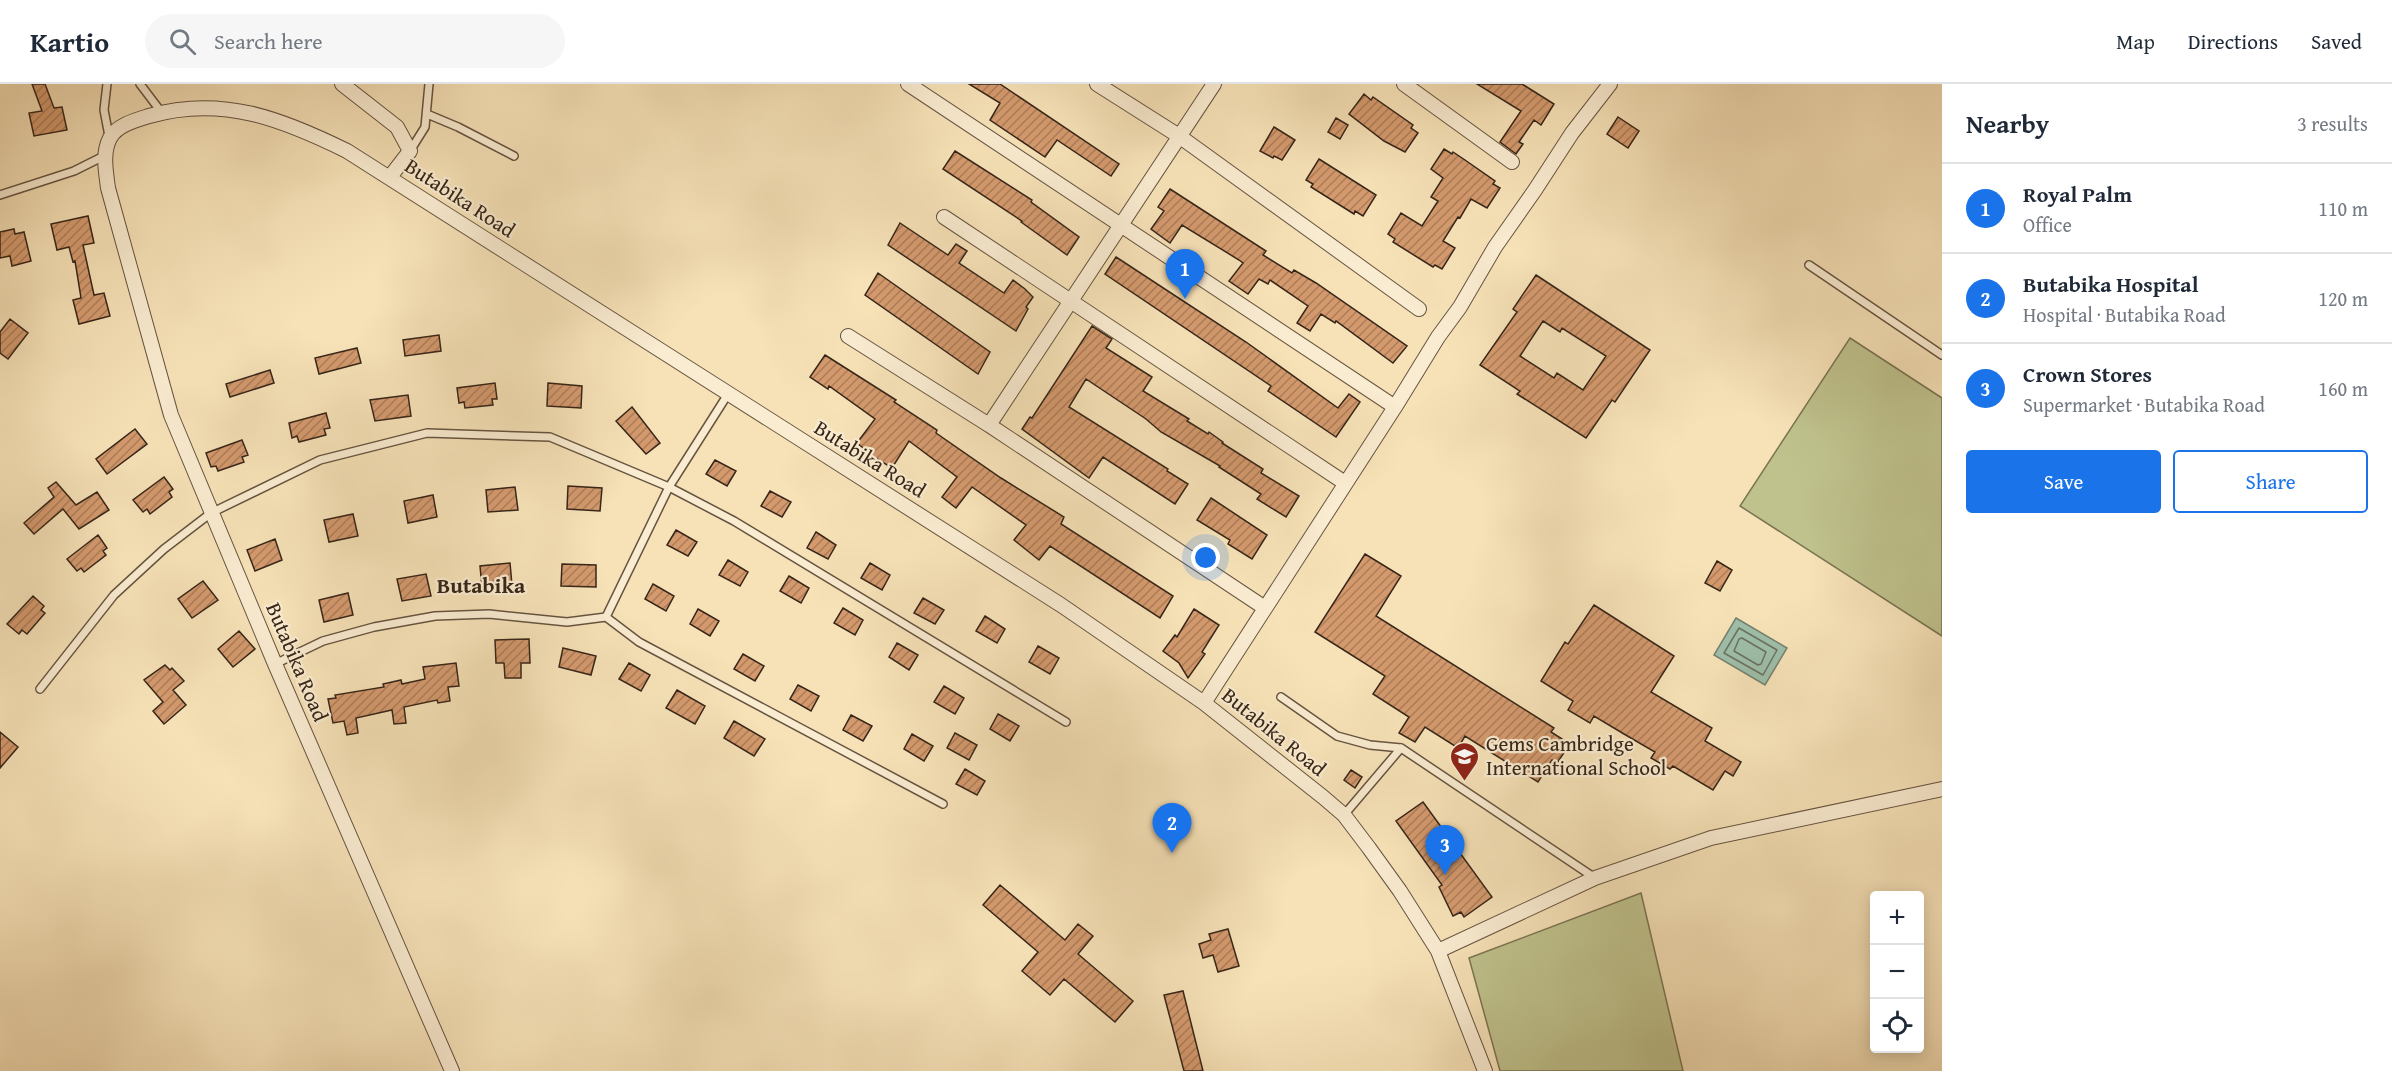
<!DOCTYPE html>
<meta charset="utf-8">
<style>
:root{--surface:#fff;--page:#f6f6f7;--text:#1f2937;--muted:#747a83;--line:#e0e1e3;--accent:#1a73e8}
body{margin:0;font-family:"Gentium Book Plus",serif;background:var(--page);color:var(--text)}
.controls{position:absolute;right:18px;bottom:18px;display:grid;overflow:hidden;border-radius:6px;box-shadow:0 3px 15px #0003}
.controls button{width:54px;height:54px;display:grid;place-items:center;padding:0;border:0;border-bottom:2px solid var(--line);background:var(--surface);color:var(--text);font:30px sans-serif}
.you{position:absolute;left:1206px;top:474px;width:21px;height:21px;margin:-15px;border:4px solid #fff;border-radius:50%;background:#1a73e8;box-shadow:0 0 0 9px #1a73e833}
.badge{display:grid;place-items:center;width:39px;height:39px;border-radius:50%;background:var(--accent);color:#fff;font-size:20px;font-weight:700}
.pin{position:absolute;translate:-50% -50px;filter:drop-shadow(0 2px 3px #0008)}
.pin::after{content:'';position:absolute;top:32px;width:21px;height:18px;background:inherit;clip-path:polygon(0 0,100% 0,50% 100%)}
.list{margin:0;padding:0;list-style:none}
h2{display:flex;justify-content:space-between;align-items:center;height:78px;margin:0;padding:0 24px;font-size:26px}
h2 small{font-size:20px;font-weight:400;color:var(--muted)}
.list li{display:grid;grid-template-columns:39px 1fr auto;gap:18px;align-items:center;box-sizing:border-box;height:90px;padding:0 24px;border-top:2px solid var(--line)}
.list b{display:block;font-size:22px;white-space:nowrap}
.list p{margin:0;font-size:20px;white-space:nowrap;color:var(--muted)}
.list em{font-size:20px;font-style:normal;color:var(--muted)}
.actions{display:flex;gap:12px;padding:18px 24px}
.actions a{flex:1;padding:14px 0;border:2px solid var(--accent);border-radius:6px;text-align:center;font-size:21px;color:var(--accent)}
.actions .main{background:var(--accent);color:#fff}
.icon{flex:none;width:33px;height:33px;fill:none;stroke:currentColor;stroke-width:2;stroke-linecap:round;stroke-linejoin:round}
.map{position:relative;flex:none;width:1942px;height:987px;overflow:hidden}
header{display:flex;align-items:center;gap:36px;box-sizing:border-box;height:84px;padding:0 30px;background:var(--surface);border-bottom:2px solid var(--line)}
header strong{font-size:28px}
nav{display:flex;gap:33px;margin-inline-start:auto;font-size:21px}
.search{width:420px;height:54px;background:var(--page);display:flex;align-items:center;gap:15px;box-sizing:border-box;padding:0 21px;border-radius:33px;color:var(--muted);font-size:22px}
main{display:flex}
aside{flex:1;background:var(--surface)}
.map>svg:first-child{display:block}
.green{fill:#bfc28d;stroke:#7a7452;stroke-width:1.5}
.water{fill:#9ebfaa;stroke:#748170;stroke-width:1.5}
.lines{fill:none;stroke-linecap:round;stroke-linejoin:round}
.shore{stroke:#6a7261;stroke-width:1.5}
.building{fill:url(#building-hatch);stroke:#362518;stroke-width:1.5;fill-rule:evenodd}
.lane-casing{stroke:#665440;stroke-width:10}
.street-casing{stroke:#665440;stroke-width:16}
.lane{stroke:#faecd1;stroke-width:7}
.street{stroke:#faecd1;stroke-width:14}
.labels{text-anchor:middle;stroke-width:4.5;stroke-linejoin:round;paint-order:stroke}
.street-label{font-size:21px;fill:#362518;stroke:#faecd1}
.poi-label{font-size:21px;fill:#362518;stroke:#faecd1;text-anchor:start}
.neighbourhood-label{font-size:22px;font-weight:bold;fill:#362518;stroke:#faecd1}
</style>
<header>
<strong>Kartio</strong>
<div class="search"><svg class="icon" aria-label="search" viewBox="0 0 24 24"><circle cx="10" cy="10" r="6"/><path d="M15 15l6 6"/></svg>Search here</div>
<nav><a>Map</a><a>Directions</a><a>Saved</a></nav>
</header>
<main>
<div class="map">
<svg width="1942" height="987" viewBox="0 0 1942 987">
<defs>
<pattern id="building-hatch" width="6" height="6" patternUnits="userSpaceOnUse" patternTransform="scale(1.5)"><rect width="6" height="6" fill="#d49a6e"/><path d="M-1 1l2-2M0 6l6-6M5 7l2-2" fill="none" stroke="#ad7d59"/></pattern>
</defs>
<rect width="100%" height="100%" fill="#f7e2b8"/>
<filter id="stains"><feTurbulence type="fractalNoise" baseFrequency=".00333" numOctaves="4"/><feColorMatrix values="0 0 0 0 .2 0 0 0 0 .09 0 0 0 0 .02 0 0 0 .5 -.17"/></filter>
<radialGradient id="worn" r=".72"><stop offset=".6" stop-color="#630" stop-opacity="0"/><stop offset="1" stop-color="#630" stop-opacity=".3"/></radialGradient>
<path class="green" d="M 1850,254 L 1942,314 L 1942,552 L 1740,422 Z
M 1641,809 L 1683,987 L 1500,987 L 1469,874 Z"/>
<path class="water" d="M 1736,534 L 1787,564 L 1765,601 L 1714,571 Z"/>
<g class="lines">
<path class="shore" d="M 1739,544 L 1777,566 L 1763,591 L 1724,569 Z
M 1742,554 L 1766,568 L 1761,580 L 1758,581 L 1734,567 L 1739,555 Z"/>
</g>
<path class="building" d="M 32,0 L 45,0 L 54,24 L 62,23 L 67,46 L 34,52 L 29,29 L 42,27 Z
M 969,0 L 1000,0 L 1119,80 L 1111,92 L 1057,56 L 1045,73 L 990,36 L 1000,19 Z
M 1477,0 L 1522,0 L 1554,20 L 1541,41 L 1534,36 L 1519,58 L 1523,60 L 1516,70 L 1500,58 L 1521,27 Z
M 1364,10 L 1371,16 L 1373,13 L 1413,41 L 1411,44 L 1418,49 L 1405,68 L 1384,57 L 1349,30 Z
M 1618,33 L 1639,47 L 1628,64 L 1607,50 Z
M 1336,34 L 1348,41 L 1340,55 L 1328,48 Z
M 1274,43 L 1295,56 L 1282,76 L 1274,72 L 1273,74 L 1260,67 Z
M 1444,65 L 1452,70 L 1453,68 L 1465,76 L 1495,97 L 1493,100 L 1500,104 L 1487,124 L 1471,115 L 1460,134 L 1458,133 L 1443,157 L 1455,164 L 1442,185 L 1435,181 L 1433,183 L 1393,158 L 1395,155 L 1388,150 L 1401,129 L 1422,142 L 1438,117 L 1431,113 L 1443,94 L 1431,85 Z
M 955,67 L 1032,116 L 1031,118 L 1079,153 L 1067,171 L 1021,138 L 1022,137 L 943,85 Z
M 1319,75 L 1376,111 L 1363,132 L 1355,127 L 1354,130 L 1311,103 L 1313,100 L 1306,96 Z
M 1170,105 L 1266,167 L 1263,171 L 1292,189 L 1294,186 L 1316,199 L 1407,262 L 1393,279 L 1336,237 L 1335,239 L 1321,230 L 1310,247 L 1297,239 L 1308,222 L 1270,196 L 1268,200 L 1259,195 L 1248,210 L 1229,197 L 1243,179 L 1239,176 L 1182,141 L 1170,159 L 1151,145 L 1164,127 L 1158,123 Z
M 88,132 L 94,159 L 83,161 L 94,211 L 104,209 L 110,232 L 79,240 L 73,216 L 81,214 L 75,177 L 73,178 L 69,163 L 57,166 L 51,140 Z
M 900,139 L 948,171 L 956,160 L 967,167 L 959,179 L 1004,209 L 1013,196 L 1025,205 L 1033,213 L 1026,223 L 1028,225 L 1016,247 L 888,161 Z
M 14,145 L 15,150 L 24,148 L 31,177 L 12,182 L 10,172 L 0,174 L 0,148 Z
M 1116,173 L 1246,258 L 1338,324 L 1349,310 L 1360,318 L 1336,353 L 1268,307 L 1271,302 L 1105,190 Z
M 878,189 L 990,268 L 978,290 L 865,211 Z
M 1536,191 L 1650,266 L 1615,318 L 1612,316 L 1586,354 L 1517,310 L 1520,307 L 1480,281 L 1517,228 L 1513,225 ZM 1543,237 L 1560,248 L 1562,244 L 1606,272 L 1583,306 L 1557,289 L 1554,294 L 1520,272 Z
M 10,235 L 28,249 L 8,275 L 0,269 L 0,248 Z
M 1092,242 L 1112,255 L 1106,264 L 1152,293 L 1143,307 L 1189,335 L 1187,337 L 1208,350 L 1209,348 L 1223,358 L 1222,359 L 1263,385 L 1261,389 L 1299,412 L 1286,433 L 1257,415 L 1261,410 L 1219,383 L 1220,382 L 1161,348 L 1146,335 L 1086,295 L 1069,323 L 1168,385 L 1167,387 L 1188,400 L 1175,420 L 1103,373 L 1089,394 L 1022,345 L 1030,333 L 1032,334 Z
M 439,251 L 441,267 L 405,272 L 403,256 Z
M 357,264 L 361,279 L 319,290 L 315,274 Z
M 825,271 L 896,316 L 894,318 L 937,346 L 936,349 L 1001,394 L 1064,433 L 1061,440 L 1173,512 L 1160,534 L 1050,462 L 1039,476 L 1014,456 L 1026,441 L 972,403 L 956,424 L 942,413 L 957,393 L 909,357 L 892,384 L 874,373 L 857,359 L 875,335 L 829,302 L 828,305 L 810,293 Z
M 270,286 L 274,299 L 230,313 L 226,300 Z
M 495,299 L 497,315 L 492,315 L 493,321 L 465,324 L 464,318 L 459,319 L 457,304 Z
M 548,299 L 582,302 L 581,324 L 547,322 Z
M 408,311 L 411,332 L 375,337 L 370,316 Z
M 632,323 L 660,359 L 646,370 L 616,337 Z
M 326,329 L 330,344 L 324,345 L 326,351 L 299,358 L 297,352 L 292,354 L 289,339 Z
M 135,345 L 147,360 L 107,390 L 96,375 Z
M 242,356 L 248,371 L 242,373 L 244,378 L 218,387 L 216,382 L 211,383 L 206,369 Z
M 715,376 L 736,387 L 727,402 L 706,390 Z
M 164,393 L 173,405 L 169,408 L 172,413 L 150,430 L 147,425 L 143,428 L 133,416 Z
M 56,398 L 76,421 L 97,408 L 109,426 L 79,445 L 63,425 L 34,450 L 24,439 L 54,413 L 48,404 Z
M 568,402 L 602,404 L 600,427 L 567,425 Z
M 515,403 L 518,426 L 488,428 L 486,406 Z
M 770,407 L 791,418 L 782,433 L 761,422 Z
M 433,411 L 437,433 L 408,439 L 404,417 Z
M 1211,414 L 1267,451 L 1252,475 L 1228,460 L 1230,456 L 1197,436 Z
M 353,430 L 358,452 L 329,458 L 324,436 Z
M 676,446 L 697,458 L 688,472 L 667,461 Z
M 816,448 L 836,461 L 828,475 L 807,464 Z
M 98,451 L 107,464 L 103,467 L 106,471 L 84,488 L 81,484 L 77,487 L 67,475 Z
M 275,455 L 282,476 L 255,487 L 247,466 Z
M 1365,470 L 1401,492 L 1376,532 L 1554,644 L 1551,648 L 1570,660 L 1557,679 L 1552,676 L 1538,698 L 1465,652 L 1458,664 L 1425,643 L 1415,658 L 1399,649 L 1409,633 L 1373,610 L 1385,592 L 1315,548 Z
M 728,476 L 748,488 L 740,502 L 719,491 Z
M 1717,477 L 1732,486 L 1720,507 L 1705,499 Z
M 510,479 L 512,501 L 482,504 L 480,482 Z
M 870,479 L 890,491 L 882,506 L 861,494 Z
M 562,480 L 596,481 L 596,503 L 561,502 Z
M 426,490 L 431,512 L 402,517 L 397,495 Z
M 789,492 L 809,504 L 801,519 L 780,507 Z
M 203,497 L 218,516 L 192,534 L 178,515 Z
M 653,500 L 674,512 L 666,527 L 645,515 Z
M 348,509 L 353,531 L 324,538 L 319,516 Z
M 33,512 L 44,522 L 41,526 L 45,529 L 27,550 L 22,546 L 19,550 L 7,540 Z
M 923,514 L 944,526 L 935,540 L 914,529 Z
M 1594,521 L 1674,572 L 1651,608 L 1712,644 L 1705,657 L 1741,678 L 1733,692 L 1725,687 L 1713,706 L 1673,682 L 1670,685 L 1651,674 L 1655,668 L 1624,650 L 1594,632 L 1590,639 L 1568,626 L 1573,617 L 1541,597 L 1565,558 L 1568,560 Z
M 843,524 L 863,536 L 855,551 L 834,539 Z
M 698,525 L 719,537 L 710,552 L 690,540 Z
M 1194,525 L 1219,541 L 1202,568 L 1205,570 L 1188,594 L 1179,579 L 1163,567 L 1175,551 L 1177,553 Z
M 985,532 L 1005,545 L 997,559 L 976,547 Z
M 239,547 L 255,565 L 233,583 L 218,565 Z
M 529,555 L 530,579 L 521,579 L 521,594 L 505,594 L 504,579 L 496,579 L 495,556 Z
M 897,559 L 918,571 L 909,586 L 889,573 Z
M 1038,562 L 1059,574 L 1050,590 L 1029,578 Z
M 563,564 L 596,572 L 591,591 L 559,583 Z
M 743,570 L 764,582 L 755,597 L 734,585 Z
M 456,579 L 459,602 L 448,603 L 450,617 L 438,619 L 437,616 L 404,623 L 406,639 L 394,640 L 392,626 L 356,634 L 358,649 L 347,651 L 344,637 L 333,639 L 328,615 L 336,614 L 335,611 L 384,603 L 383,600 L 401,596 L 402,600 L 425,595 L 423,583 Z
M 629,579 L 650,591 L 641,607 L 619,595 Z
M 165,581 L 170,586 L 172,584 L 184,597 L 173,606 L 186,621 L 164,640 L 153,627 L 163,618 L 144,596 Z
M 798,601 L 819,612 L 811,627 L 790,615 Z
M 944,602 L 964,614 L 955,630 L 934,618 Z
M 677,606 L 705,622 L 695,640 L 666,624 Z
M 998,630 L 1019,642 L 1010,657 L 990,645 Z
M 851,631 L 872,642 L 863,657 L 843,646 Z
M 734,637 L 765,655 L 754,672 L 724,654 Z
M 0,648 L 18,663 L 0,684 Z
M 955,649 L 977,661 L 969,676 L 947,664 Z
M 912,650 L 933,662 L 924,677 L 904,665 Z
M 965,685 L 985,697 L 977,711 L 956,700 Z
M 1351,686 L 1362,693 L 1355,704 L 1344,696 Z
M 1423,718 L 1492,813 L 1464,833 L 1461,828 L 1453,832 L 1439,803 L 1442,801 L 1396,737 Z
M 1000,801 L 1065,856 L 1078,840 L 1093,852 L 1078,870 L 1133,917 L 1115,938 L 1064,895 L 1050,911 L 1022,887 L 1038,868 L 983,821 Z
M 1228,845 L 1239,882 L 1218,888 L 1213,871 L 1203,874 L 1199,860 L 1211,856 L 1209,850 Z
M 1183,907 L 1203,987 L 1184,987 L 1164,911 Z"/>
<g class="lines">
<defs>
<path id="lane" d="M 107,0 L 104,26 L 109,52
M 140,0 L 162,29
M 427,30 L 458,43 L 514,72
M 410,67 L 425,43 L 429,0
M 0,111 L 74,87 L 104,72
M 1809,181 L 1942,271
M 606,533 L 669,403 L 728,310
M 275,580 L 323,557 L 374,543 L 435,532 L 489,530 L 567,538 L 606,533 L 639,558 L 943,720
M 40,605 L 114,511 L 164,465 L 211,429 L 320,376 L 427,349 L 550,353 L 669,403 L 734,437 L 1066,638
M 1281,613 L 1337,652 L 1370,661 L 1401,664 L 1595,794
M 1344,731 L 1401,664"/>
<path id="street" d="M 342,0 L 397,43 L 410,67 L 390,93
M 908,0 L 1395,323 L 1204,619
M 1097,0 L 1179,52 L 1419,225
M 1214,0 L 989,341 L 1265,524
M 1404,0 L 1512,78
M 944,133 L 1345,399
M 848,252 L 989,341
M 1395,323 L 1438,253 L 1460,223 L 1495,163 L 1535,106 L 1572,49 L 1610,0
M 1438,867 L 1595,794 L 1711,754 L 1942,705
M 452,987 L 275,580 L 171,331 L 108,104 C 106,88 102,69 110,54 C 117,41 136,36 149,32 C 222,11 282,35 347,67 L 1061,521 L 1204,619 L 1323,713 L 1344,731 L 1369,764 L 1400,807 L 1438,867 L 1485,987"/>
</defs>
<use href="#lane" class="lane-casing"/>
<use href="#street" class="street-casing"/>
<use href="#lane" class="lane"/>
<use href="#street" class="street"/>
</g>
<defs>
<symbol id="school-pin" viewBox="-11 -11 22 30"><path d="M0 17L-7.5 6A9.5 9.5 0 1 1 7.5 6Z" fill="#8f2418" stroke="#faecd1"/><path d="M0-5L7-2L0 1L-7-2ZM-4 1L0 2.5L4 1V4Q0 6-4 4Z" fill="#fff"/></symbol>
</defs>
<g fill-rule="evenodd">
<use href="#school-pin" x="1448" y="656" width="33" height="45"/>
</g>
<g class="labels">
<g class="street-label">
<text transform="translate(460 114) rotate(33)" y="7">Butabika Road</text>
<text transform="translate(870 375) rotate(32)" y="7">Butabika Road</text>
<text transform="translate(297 578) rotate(67)" y="7">Butabika Road</text>
<text transform="translate(1274 648) rotate(39)" y="7">Butabika Road</text>
</g>
<g class="poi-label">
<text x="1486" y="667">Gems Cambridge<tspan x="1486" dy="24">International School</tspan></text>
</g>
<g class="neighbourhood-label">
<text x="481" y="509">Butabika</text>
</g>
</g>
<rect width="100%" height="100%" filter="url(#stains)"/>
<rect width="100%" height="100%" fill="url(#worn)"/>
</svg>
<div class="controls">
<button>+</button>
<button>−</button>
<button><svg class="icon" aria-label="locate" viewBox="0 0 24 24"><circle cx="12" cy="12" r="6"/><path d="M12 2v4M12 18v4M2 12h4M18 12h4"/></svg></button>
</div>
<div class="you"></div>
<div class="pin badge" style="left:1185px;top:215px">1</div>
<div class="pin badge" style="left:1172px;top:769px">2</div>
<div class="pin badge" style="left:1445px;top:791px">3</div>
</div>
<aside>
<h2>Nearby<small>3 results</small></h2>
<ul class="list">
<li><span class="badge">1</span><div><b>Royal Palm</b><p>Office</p></div><em>110 m</em></li>
<li><span class="badge">2</span><div><b>Butabika Hospital</b><p>Hospital · Butabika Road</p></div><em>120 m</em></li>
<li><span class="badge">3</span><div><b>Crown Stores</b><p>Supermarket · Butabika Road</p></div><em>160 m</em></li>
</ul>
<div class="actions"><a class="main">Save</a><a>Share</a></div>
</aside>
</main>
